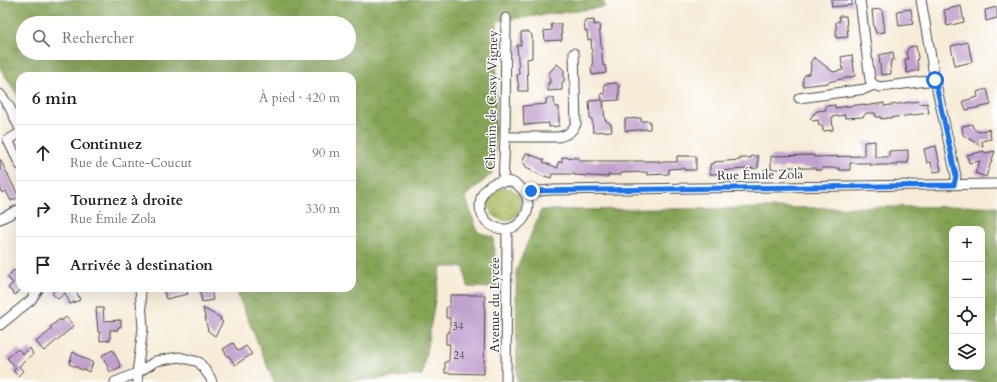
<!DOCTYPE html>
<html lang="fr">
<meta charset="utf-8">
<style>
:root{--surface:#fff;--page:#f6f6f6;--text:#202124;--muted:#757577;--line:#e0e0e0}
body{margin:0;font-family:Cardo,serif;background:var(--page);color:var(--text)}
.controls{position:absolute;right:12px;bottom:12px;display:grid;overflow:hidden;border-radius:8px;box-shadow:0 4px 16px #0002}
.controls button{width:36px;height:36px;display:grid;place-items:center;padding:0;border:0;border-bottom:1px solid var(--line);background:var(--surface);color:var(--text);font:20px sans-serif}
.stop{position:absolute;width:12px;height:12px;margin:-9px;border:3px solid #1a73e8;border-radius:50%;background:#fff}
.stop.end{background:#1a73e8;border-color:#fff;box-shadow:0 1px 4px #0008}
.list{margin:0;padding:0;list-style:none}
h2{display:flex;justify-content:space-between;align-items:center;height:52px;margin:0;padding:0 16px;font-size:17px}
h2 small{font-size:13px;font-weight:400;color:var(--muted)}
.list li{display:grid;grid-template-columns:26px 1fr auto;gap:12px;align-items:center;box-sizing:border-box;height:56px;padding:0 16px;border-top:1px solid var(--line)}
.list b{display:block;font-size:15px;white-space:nowrap}
.list p{margin:0;font-size:13px;white-space:nowrap;color:var(--muted)}
.list em{font-size:13px;font-style:normal;color:var(--muted)}
.icon{flex:none;width:22px;height:22px;fill:none;stroke:currentColor;stroke-width:2;stroke-linecap:round;stroke-linejoin:round}
.map{position:relative;flex:none;width:997px;height:382px;overflow:hidden}
.search{position:absolute;background:var(--surface);box-shadow:0 4px 16px #0002;left:16px;top:16px;width:340px;height:44px;display:flex;align-items:center;gap:10px;box-sizing:border-box;padding:0 14px;border-radius:22px;color:var(--muted);font-size:15px}
.panel{position:absolute;background:var(--surface);box-shadow:0 4px 16px #0002;left:16px;top:72px;width:340px;height:220px;border-radius:12px}
.map>svg:first-child{display:block}
.grass{fill:url(#grass-tufts);stroke:#6a7446}
.forest{fill:url(#forest-crowns);stroke:#586840;fill-rule:evenodd}
.building{fill:#c1a1cd}
.lines{fill:none;stroke-linecap:round;stroke-linejoin:round}
.minor-casing{stroke:#494845;stroke-width:11}
.minor{stroke:#fff;stroke-width:9}
.route{stroke:#1a73e8;stroke-width:5}
.labels{text-anchor:middle;stroke-width:3;stroke-linejoin:round;paint-order:stroke}
.number-label{font-size:11px;fill:#504854}
.street-label{font-size:13px;fill:#2b2b2b;stroke:#fff}
</style>
<div class="map">
<svg width="997" height="382" viewBox="0 0 997 382">
<defs>
<pattern id="grass-tufts" width="24" height="20" patternUnits="userSpaceOnUse"><rect width="24" height="20" fill="#a9bc60"/><path d="M3 7l-1-3M5 7V3M7 7l1-3M15 17l-1-3M17 17v-4M19 17l1-3" fill="none" stroke="#8a994f"/></pattern>
<pattern id="forest-crowns" width="20" height="18" patternUnits="userSpaceOnUse"><rect width="20" height="18" fill="#86a456"/><path d="M2 6a3 3 0 1 1 6 0M12 15a3 3 0 1 1 6 0" fill="none" stroke="#6e8647"/></pattern>
</defs>
<rect width="100%" height="100%" fill="#fff"/>
<filter id="ink" filterUnits="userSpaceOnUse"><feTurbulence type="fractalNoise" baseFrequency=".025" numOctaves="2"/><feDisplacementMap in="SourceGraphic" scale="8" xChannelSelector="R" yChannelSelector="G"/><feConvolveMatrix kernelMatrix="1 2 1 2 8 2 1 2 1" color-interpolation-filters="sRGB"/></filter>
<filter id="wash" filterUnits="userSpaceOnUse"><feTurbulence type="fractalNoise" baseFrequency=".012" numOctaves="4" result="noise"/><feDisplacementMap in="SourceGraphic" scale="16" xChannelSelector="R" yChannelSelector="G"/><feGaussianBlur stdDeviation="0.9" result="paint"/><feColorMatrix in="noise" values="0 0 0 0 0 0 0 0 0 0 0 0 0 0 0 0 0 1.4 0 .05"/><feComposite in="paint" operator="in"/></filter>
<g filter="url(#wash)">
<rect width="100%" height="100%" fill="#f6ebd7"/>
<path class="grass" d="M489 204a16 16 0 1 1 32 0a16 16 0 1 1-32 0Z"/>
<path class="forest" d="M 0,0 L 603,0 L 605,7 L 497,21 L 495,148 L 492,174 L 465,196 L 478,232 L 493,237 L 498,288 L 468,287 L 464,267 L 441,267 L 422,375 L 340,382 L 274,382 L 235,288 L 352,288 L 352,76 L 20,76 L 20,99 L 0,68 ZM 23,23 L 349,23 L 349,53 L 23,53 Z
M 997,206 L 997,382 L 517,382 L 516,271 L 541,210 ZM 952,229 L 982,229 L 982,367 L 952,367 Z"/>
<g id="blocks">
<path class="building" d="M 831,0 L 852,0 L 852,5 L 832,7 Z
M 961,6 L 964,22 L 947,26 L 944,10 Z
M 997,7 L 997,18 L 986,21 L 985,10 Z
M 882,9 L 885,32 L 876,33 L 875,29 L 874,29 L 872,10 Z
M 911,9 L 913,24 L 899,26 L 897,11 Z
M 839,16 L 846,16 L 848,37 L 836,38 L 836,22 L 840,21 Z
M 594,20 L 594,25 L 599,24 L 603,66 L 605,65 L 606,73 L 592,75 L 591,68 L 593,68 L 591,39 L 588,40 L 587,31 L 585,31 L 584,21 Z
M 551,24 L 561,24 L 562,40 L 545,41 L 544,31 L 552,30 Z
M 521,32 L 529,32 L 532,35 L 532,58 L 527,59 L 528,91 L 519,91 L 517,75 L 519,74 L 517,45 L 521,45 Z
M 968,42 L 972,62 L 955,66 L 951,46 Z
M 916,46 L 918,58 L 917,61 L 919,70 L 907,73 L 905,59 L 908,59 L 906,53 L 909,47 Z
M 893,52 L 894,60 L 891,60 L 891,64 L 890,64 L 891,74 L 881,75 L 879,55 Z
M 852,55 L 855,76 L 828,82 L 828,83 L 803,86 L 803,78 L 805,75 L 810,73 L 811,64 L 810,63 L 814,57 L 833,72 L 843,70 L 841,57 Z
M 557,64 L 564,70 L 564,82 L 562,82 L 562,90 L 548,91 L 548,83 L 550,83 L 549,73 Z
M 616,83 L 619,86 L 619,100 L 603,101 L 605,120 L 611,124 L 612,131 L 593,132 L 592,119 L 590,119 L 589,101 L 602,100 L 601,94 L 605,93 L 604,84 Z
M 987,89 L 991,105 L 966,110 L 963,101 L 978,97 L 977,92 Z
M 554,98 L 555,107 L 559,107 L 559,126 L 549,127 L 549,123 L 524,125 L 523,106 L 546,104 L 546,99 Z
M 919,101 L 920,104 L 927,103 L 929,113 L 881,119 L 881,117 L 876,117 L 875,113 L 866,113 L 863,117 L 845,118 L 845,115 L 832,117 L 833,130 L 823,131 L 822,125 L 819,126 L 818,120 L 813,121 L 810,118 L 817,111 L 826,110 L 825,106 L 835,105 L 835,108 L 864,104 L 864,106 L 884,103 L 884,106 Z
M 641,118 L 641,121 L 650,121 L 650,129 L 625,131 L 625,119 Z
M 972,124 L 973,128 L 978,132 L 989,129 L 991,139 L 982,141 L 983,147 L 963,135 L 962,126 Z
M 875,141 L 875,157 L 889,157 L 889,151 L 908,150 L 908,163 L 898,163 L 898,165 L 870,165 L 869,163 L 850,163 L 850,170 L 839,170 L 839,168 L 822,168 L 822,170 L 815,170 L 815,168 L 801,168 L 801,167 L 783,167 L 783,169 L 771,169 L 771,156 L 814,155 L 814,157 L 864,156 L 864,142 Z
M 936,146 L 941,171 L 933,172 L 931,162 L 927,163 L 924,149 Z
M 984,151 L 985,153 L 995,151 L 986,177 L 975,173 L 980,161 L 969,163 L 967,155 Z
M 526,153 L 544,160 L 543,162 L 558,168 L 558,162 L 562,162 L 562,157 L 579,158 L 579,161 L 660,161 L 660,162 L 677,162 L 677,156 L 696,156 L 696,170 L 684,170 L 684,168 L 669,169 L 669,174 L 647,175 L 647,172 L 621,173 L 621,175 L 608,175 L 608,177 L 574,175 L 574,174 L 552,174 L 551,178 L 545,176 L 545,177 L 531,171 L 531,169 L 525,167 L 526,165 L 522,163 Z
M 751,156 L 758,156 L 758,168 L 718,171 L 719,174 L 710,174 L 710,164 L 714,164 L 714,162 L 740,160 L 740,158 L 751,158 Z
M 0,159 L 19,197 L 11,201 L 6,191 L 2,193 L 0,189 Z
M 14,270 L 20,275 L 20,290 L 15,295 L 8,288 L 13,283 L 7,277 Z
M 58,288 L 75,288 L 80,300 L 70,304 L 65,293 L 58,299 L 52,293 Z
M 163,288 L 186,288 L 188,294 L 166,299 Z
M 199,288 L 211,288 L 213,300 L 202,302 Z
M 450,295 L 485,295 L 484,374 L 445,373 L 445,362 L 449,361 L 450,344 L 446,344 L 446,334 L 448,334 L 448,332 L 450,332 L 450,318 L 446,318 L 446,308 L 450,305 Z
M 96,308 L 103,308 L 104,321 L 121,320 L 121,327 L 118,327 L 118,330 L 110,330 L 110,340 L 100,341 L 100,332 L 98,332 Z
M 203,308 L 221,318 L 220,320 L 223,322 L 215,336 L 208,331 Z
M 66,317 L 74,326 L 44,351 L 36,342 L 52,329 L 50,327 L 60,319 L 61,321 Z
M 233,343 L 238,351 L 246,346 L 252,354 L 235,365 L 229,356 L 228,357 L 223,349 Z
M 30,348 L 33,354 L 19,366 L 23,371 L 18,376 L 13,371 L 16,368 L 7,358 L 18,349 L 23,354 Z
M 113,350 L 121,367 L 110,372 L 102,355 Z
M 73,352 L 93,363 L 89,372 L 83,369 L 83,370 L 69,364 Z"/>
</g>
</g>
<g filter="url(#ink)">
<use href="#blocks" fill-opacity="0" stroke="#494845" stroke-width="1"/>
<g class="lines">
<defs>
<path id="minor" d="M 860,0 L 870,80 L 874,85 L 880,87 L 935,80
M 921,0 L 935,80 L 956,176 L 954,185
M 0,94 L 9,106 L 20,129
M 799,98 L 865,89 L 874,85
M 20,133 L 8,140 L 20,165
M 505,137 L 558,137 C 568,135 571,132 576,124 L 574,53
M480 205a24 24 0 1 1 48 0a24 24 0 1 1-48 0Z
M 503,182 L 505,137 L 506,18
M 524,192 L 553,190 L 997,184
M 0,219 L 20,209
M 0,325 L 31,300 L 39,288
M 115,382 L 137,373 L 156,361 L 179,357 L 199,362 L 210,377 L 212,382
M 138,382 L 137,373 L 143,328 L 140,288
M 506,382 L 507,229"/>
</defs>
<use href="#minor" class="minor-casing"/>
<use href="#minor" class="minor"/>
</g>
</g>
<g class="lines" filter="url(#ink)">
<path class="route" d="M 531,191 L 954,185 L 956,176 L 935,80"/>
</g>
<g class="labels">
<g class="number-label">
<text x="458" y="330">34</text>
<text x="459" y="359">24</text>
</g>
<g class="street-label">
<text transform="translate(491 100) rotate(-89)" y="5">Chemin de Cassy Vigney</text>
<text transform="translate(760 174) rotate(-1)" y="5">Rue Émile Zola</text>
<text transform="translate(494 305) rotate(-90)" y="5">Avenue du Lycée</text>
</g>
</g>
</svg>
<div class="controls">
<button>+</button>
<button>−</button>
<button><svg class="icon" aria-label="locate" viewBox="0 0 24 24"><circle cx="12" cy="12" r="6"/><path d="M12 2v4M12 18v4M2 12h4M18 12h4"/></svg></button>
<button><svg class="icon" aria-label="layers" viewBox="0 0 24 24"><path d="M12 4l9 5-9 5-9-5zM3 14l9 5 9-5"/></svg></button>
</div>
<div class="stop" style="left:935px;top:80px"></div>
<div class="stop end" style="left:531px;top:191px"></div>
<div class="search"><svg class="icon" aria-label="search" viewBox="0 0 24 24"><circle cx="10" cy="10" r="6"/><path d="M15 15l6 6"/></svg>Rechercher</div>
<section class="panel">
<h2>6 min<small>À pied · 420 m</small></h2>
<ul class="list">
<li><svg class="icon" aria-label="ahead" viewBox="0 0 24 24"><path d="M12 20V5M6 11l6-6 6 6"/></svg><div><b>Continuez</b><p>Rue de Cante-Coucut</p></div><em>90 m</em></li>
<li><svg class="icon" aria-label="right" viewBox="0 0 24 24"><path d="M7 20v-9h11M14 6l5 5-5 5"/></svg><div><b>Tournez à droite</b><p>Rue Émile Zola</p></div><em>330 m</em></li>
<li><svg class="icon" aria-label="arrive" viewBox="0 0 24 24"><path d="M6 21V4h12l-3 4 3 4H6"/></svg><div><b>Arrivée à destination</b></div></li>
</ul>
</section>
</div>
